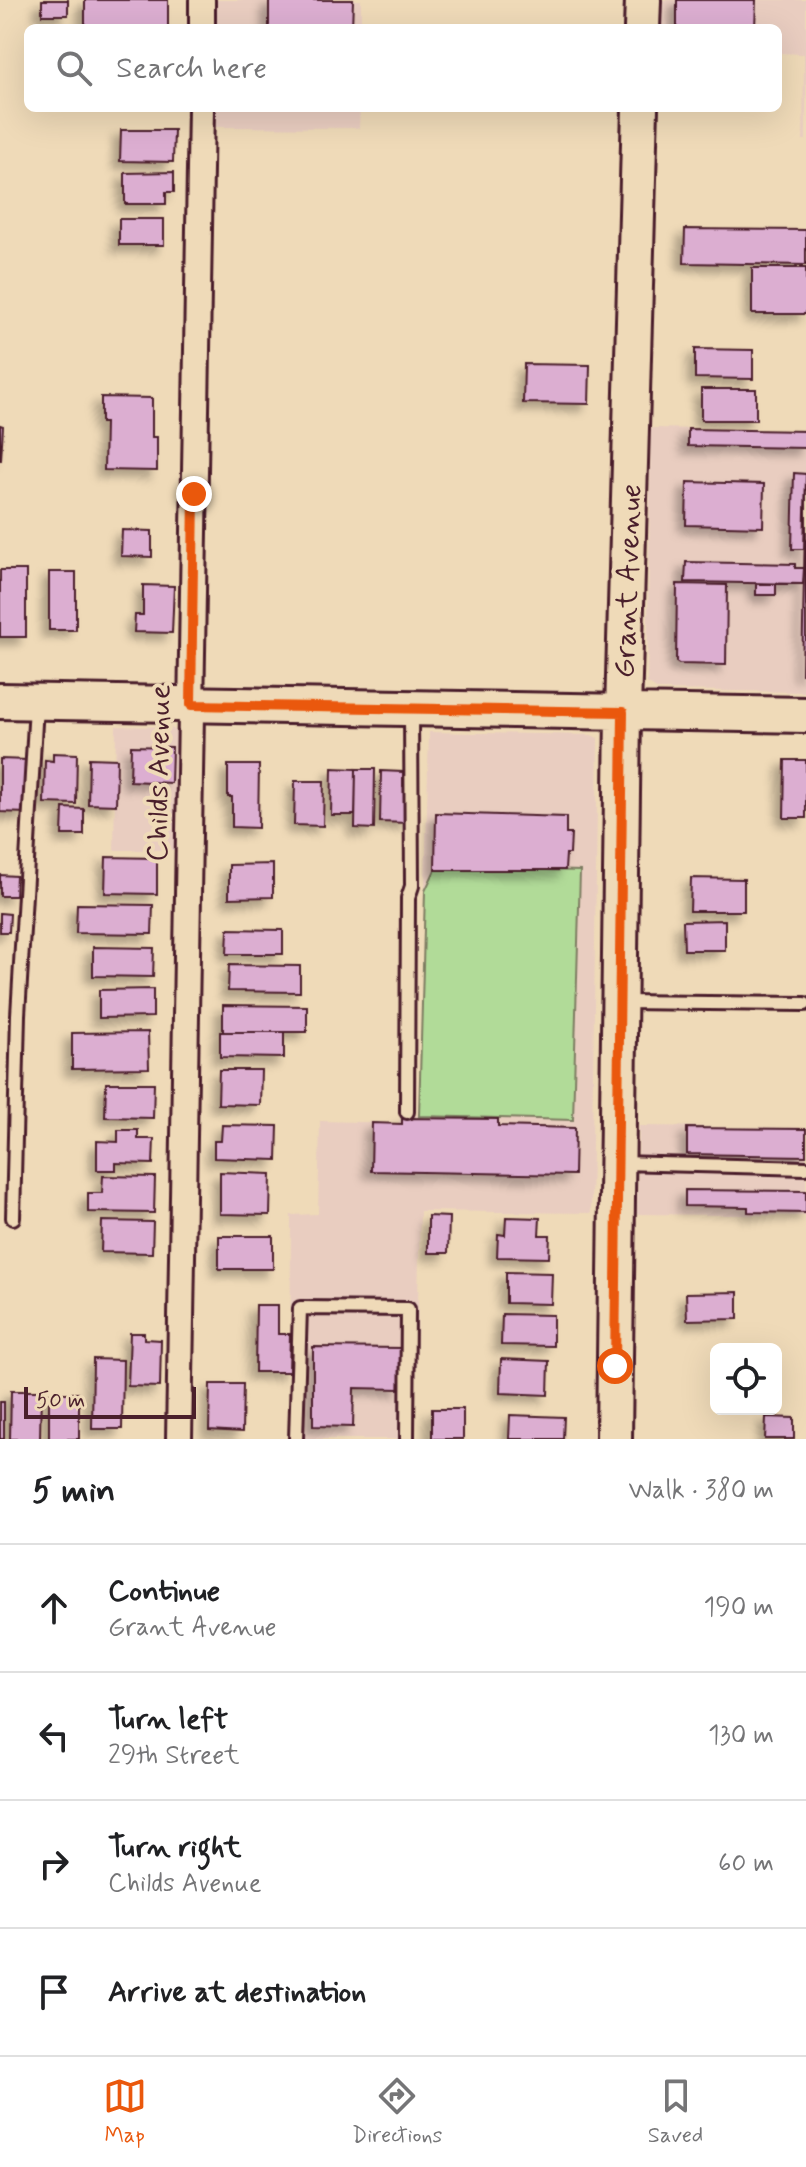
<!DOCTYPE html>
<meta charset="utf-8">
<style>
:root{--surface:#fff;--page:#f2f2f2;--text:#202124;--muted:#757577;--line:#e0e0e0;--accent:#ea580c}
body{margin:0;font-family:Mynerve,sans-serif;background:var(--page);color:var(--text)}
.controls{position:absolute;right:24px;bottom:24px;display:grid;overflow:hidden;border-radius:12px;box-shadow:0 8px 32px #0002}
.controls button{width:72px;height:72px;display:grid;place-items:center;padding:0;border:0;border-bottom:2px solid var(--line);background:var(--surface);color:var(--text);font:40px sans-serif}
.scale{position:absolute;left:24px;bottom:20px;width:172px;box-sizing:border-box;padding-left:8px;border:4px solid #4a1f2b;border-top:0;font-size:22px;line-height:28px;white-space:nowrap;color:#4a1f2b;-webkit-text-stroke:6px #efdab8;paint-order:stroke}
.stop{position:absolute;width:24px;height:24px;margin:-18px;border:6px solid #ea580c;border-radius:50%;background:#fff}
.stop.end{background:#ea580c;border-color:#fff;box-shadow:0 2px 8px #0008}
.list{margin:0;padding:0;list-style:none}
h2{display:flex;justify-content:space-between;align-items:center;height:104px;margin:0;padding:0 32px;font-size:34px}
h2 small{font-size:26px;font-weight:400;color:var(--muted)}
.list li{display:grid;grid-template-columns:52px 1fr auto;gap:24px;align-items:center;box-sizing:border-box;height:128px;padding:0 32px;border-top:2px solid var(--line)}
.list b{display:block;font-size:30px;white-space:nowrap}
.list p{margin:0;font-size:26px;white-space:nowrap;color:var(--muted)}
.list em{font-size:26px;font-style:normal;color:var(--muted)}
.icon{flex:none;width:44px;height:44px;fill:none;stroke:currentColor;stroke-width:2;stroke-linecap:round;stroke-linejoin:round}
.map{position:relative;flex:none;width:806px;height:1439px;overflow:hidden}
.search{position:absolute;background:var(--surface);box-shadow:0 8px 32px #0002;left:24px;right:24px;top:24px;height:88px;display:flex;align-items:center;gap:20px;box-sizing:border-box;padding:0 28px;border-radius:12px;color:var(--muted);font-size:30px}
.sheet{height:616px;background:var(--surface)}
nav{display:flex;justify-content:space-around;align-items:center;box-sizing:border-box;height:112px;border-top:2px solid var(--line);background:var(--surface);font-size:22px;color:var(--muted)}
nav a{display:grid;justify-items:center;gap:4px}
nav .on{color:var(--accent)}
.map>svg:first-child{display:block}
.built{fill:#e9cdc0}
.green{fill:#b1db98;stroke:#7e7d62;stroke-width:2}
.building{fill:#dcaed1;stroke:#4a1f2b;stroke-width:2;filter:url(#shadow)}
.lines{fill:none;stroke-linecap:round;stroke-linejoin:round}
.lane-casing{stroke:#4a1f2b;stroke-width:18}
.street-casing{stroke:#4a1f2b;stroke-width:30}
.secondary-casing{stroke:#4a1f2b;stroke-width:40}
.lane{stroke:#efdab8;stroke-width:12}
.street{stroke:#efdab8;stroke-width:24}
.secondary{stroke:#efdab8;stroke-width:34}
.route{stroke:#ea580c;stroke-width:10}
.labels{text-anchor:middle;stroke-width:8;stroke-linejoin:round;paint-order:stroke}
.street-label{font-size:30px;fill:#4a1f2b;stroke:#efdab8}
</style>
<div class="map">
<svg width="806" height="1439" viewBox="0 0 806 1439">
<defs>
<filter id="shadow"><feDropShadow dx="-7" dy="7" stdDeviation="4" flood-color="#0004"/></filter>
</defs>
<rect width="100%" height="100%" fill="#efdab8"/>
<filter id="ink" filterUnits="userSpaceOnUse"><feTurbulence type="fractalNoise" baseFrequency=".0125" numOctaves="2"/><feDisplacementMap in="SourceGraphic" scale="16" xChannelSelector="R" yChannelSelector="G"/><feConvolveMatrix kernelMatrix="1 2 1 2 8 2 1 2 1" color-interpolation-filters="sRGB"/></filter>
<g filter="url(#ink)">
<path class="built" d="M 215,0 L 361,0 L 361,28 L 214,28 Z
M 658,0 L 806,0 L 806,140 L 803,140 L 804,54 L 778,53 L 778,28 L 658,28 Z
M 213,108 L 360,108 L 359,128 L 213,127 Z
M 651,428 L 806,431 L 806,692 L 658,690 L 647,683 Z
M 116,726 L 170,727 L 178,733 L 177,850 L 114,850 Z
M 429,732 L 591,735 L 598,738 L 591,1213 L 420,1211 L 415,1439 L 290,1439 L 291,1215 L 318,1214 L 320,1121 L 399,1123 L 400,1118 L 419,1115 Z
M 639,1126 L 806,1128 L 806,1216 L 637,1214 Z"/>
<path class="green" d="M 514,869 L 580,871 L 573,1120 L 419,1116 L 425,891 L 435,870 Z"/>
<path class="building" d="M 42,0 L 68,0 L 68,15 L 42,15 Z
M 85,0 L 168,0 L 168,28 L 85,28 Z
M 269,0 L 353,0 L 352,28 L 269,28 Z
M 677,0 L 756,0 L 755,28 L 677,28 Z
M 121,130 L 174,130 L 173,162 L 120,161 Z
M 174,172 L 174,192 L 166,192 L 166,204 L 125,204 L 125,173 Z
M 119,219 L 164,219 L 164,245 L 119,245 Z
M 685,229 L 806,230 L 806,265 L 684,263 Z
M 752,268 L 806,268 L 806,314 L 752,314 Z
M 695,349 L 753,350 L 753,379 L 695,378 Z
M 524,364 L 590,365 L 589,404 L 523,403 Z
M 701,389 L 756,389 L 756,420 L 701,420 Z
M 101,397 L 152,398 L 152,437 L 157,437 L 157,471 L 104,470 L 105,423 L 101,423 Z
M 0,425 L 3,426 L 1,460 L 0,460 Z
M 688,429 L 806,431 L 806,448 L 688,446 Z
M 794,473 L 806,474 L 804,549 L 792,549 Z
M 806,474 L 806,674 L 802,674 Z
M 687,482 L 764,484 L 763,527 L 686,525 Z
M 122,530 L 152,531 L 152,557 L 121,556 Z
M 686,562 L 795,564 L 795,568 L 804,568 L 803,584 L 685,582 Z
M 0,570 L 26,570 L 26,637 L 0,637 Z
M 49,572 L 76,572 L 76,630 L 49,630 Z
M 677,584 L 727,585 L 726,665 L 679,664 L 676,662 Z
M 756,584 L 776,584 L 776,595 L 756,595 Z
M 143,585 L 174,586 L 172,633 L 134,632 L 135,615 L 143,615 Z
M 131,746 L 172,747 L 171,783 L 130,781 Z
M 53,753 L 77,754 L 76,804 L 44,803 L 45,760 L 53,761 Z
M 89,758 L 117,759 L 116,805 L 88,804 Z
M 0,759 L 28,760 L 27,813 L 0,812 Z
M 785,760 L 806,760 L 806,818 L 784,818 Z
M 228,765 L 259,765 L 258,828 L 232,827 L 232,797 L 228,797 Z
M 332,768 L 356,769 L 355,815 L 331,815 Z
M 356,769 L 375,769 L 374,829 L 355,828 Z
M 381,771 L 403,772 L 403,786 L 408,786 L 407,823 L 380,822 Z
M 295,781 L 324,781 L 323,826 L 294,825 Z
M 63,808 L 84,809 L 84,835 L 62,835 Z
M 436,813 L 566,817 L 566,834 L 571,834 L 570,854 L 566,854 L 565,870 L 435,870 Z
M 106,857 L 157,858 L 157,894 L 105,893 Z
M 273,864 L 273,897 L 229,898 L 229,865 Z
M 0,875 L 16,876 L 15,896 L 0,896 Z
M 691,878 L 744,879 L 744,911 L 690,911 Z
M 77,904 L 153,905 L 152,934 L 76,933 Z
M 0,913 L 10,914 L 9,932 L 0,932 Z
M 725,920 L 725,950 L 684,950 L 683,921 Z
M 228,929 L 283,930 L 283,954 L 227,954 Z
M 93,947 L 154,948 L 153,977 L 93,976 Z
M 229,965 L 300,966 L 300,992 L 228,991 Z
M 153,989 L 153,1017 L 99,1018 L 99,990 Z
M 223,1005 L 307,1006 L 307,1032 L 223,1032 Z
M 148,1032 L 149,1068 L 72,1069 L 72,1033 Z
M 220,1032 L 284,1032 L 284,1058 L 220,1057 Z
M 219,1070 L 261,1070 L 260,1105 L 218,1104 Z
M 106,1083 L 154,1083 L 153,1118 L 105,1117 Z
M 402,1118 L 498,1119 L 498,1126 L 575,1128 L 574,1175 L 371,1171 L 372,1123 L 402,1124 Z
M 222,1125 L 278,1126 L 277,1160 L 214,1158 L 214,1141 L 221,1141 Z
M 687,1128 L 806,1129 L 806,1156 L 687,1154 Z
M 118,1130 L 138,1130 L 138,1139 L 154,1139 L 153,1164 L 116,1163 L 116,1170 L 97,1170 L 97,1141 L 118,1142 Z
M 220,1172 L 271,1174 L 270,1215 L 220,1214 Z
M 103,1176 L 155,1177 L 154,1213 L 88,1212 L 88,1193 L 102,1193 Z
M 685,1190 L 806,1191 L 806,1213 L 748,1212 L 748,1207 L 685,1206 Z
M 428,1216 L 449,1217 L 448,1253 L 428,1253 Z
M 506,1217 L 540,1218 L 539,1235 L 550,1235 L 549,1258 L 497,1257 L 498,1234 L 505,1235 Z
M 102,1221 L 153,1222 L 152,1253 L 101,1252 Z
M 219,1236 L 273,1236 L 273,1269 L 219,1269 Z
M 506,1272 L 552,1273 L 551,1304 L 506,1303 Z
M 738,1292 L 738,1319 L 687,1320 L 686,1293 Z
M 256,1305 L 278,1305 L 278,1334 L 290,1334 L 289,1372 L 255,1372 Z
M 502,1314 L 553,1315 L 553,1346 L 501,1345 Z
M 130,1333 L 144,1333 L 144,1339 L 161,1340 L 160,1387 L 128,1386 Z
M 313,1347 L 402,1348 L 401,1389 L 354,1388 L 353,1427 L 313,1426 Z
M 93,1359 L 123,1360 L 122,1429 L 92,1429 Z
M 501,1359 L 549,1361 L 548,1395 L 500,1393 Z
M 210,1384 L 243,1384 L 242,1432 L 209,1430 Z
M 11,1391 L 41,1391 L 40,1439 L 10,1439 Z
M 49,1393 L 79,1393 L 79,1439 L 49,1439 Z
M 0,1402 L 4,1402 L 4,1439 L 0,1439 Z
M 432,1409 L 463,1409 L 463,1439 L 432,1439 Z
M 510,1415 L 564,1417 L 563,1439 L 509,1439 Z
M 766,1417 L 794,1418 L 794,1439 L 765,1439 Z"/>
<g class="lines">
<defs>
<path id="lane" d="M 623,1002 L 805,1004
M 407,1112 L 408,898 L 412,886 L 411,712
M 620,1163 L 806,1168
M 13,1218 L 18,1015 L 36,706
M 296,1439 L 300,1308 L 408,1309 L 407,1439"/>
<path id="street" d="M 202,28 L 202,0
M 179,1439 L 201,108"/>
<path id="secondary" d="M 642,28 L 643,0
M 0,701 L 806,715
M 614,1439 L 623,712 L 640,108"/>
</defs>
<use href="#lane" class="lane-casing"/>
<use href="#street" class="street-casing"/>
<use href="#secondary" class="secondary-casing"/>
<use href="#lane" class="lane"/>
<use href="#street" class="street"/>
<use href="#secondary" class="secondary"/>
</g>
</g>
<g class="lines" filter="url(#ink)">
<path class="route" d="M 194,494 L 191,705 L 623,712 L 615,1366"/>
</g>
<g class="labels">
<g class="street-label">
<text transform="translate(627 581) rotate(-88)" y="10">Grant Avenue</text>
<text transform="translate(158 773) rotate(-89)" y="10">Childs Avenue</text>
</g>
</g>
</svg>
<div class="controls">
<button><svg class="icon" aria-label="locate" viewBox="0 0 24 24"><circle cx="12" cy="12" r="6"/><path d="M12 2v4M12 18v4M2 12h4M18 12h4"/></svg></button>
</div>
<div class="scale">50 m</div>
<div class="stop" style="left:615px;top:1366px"></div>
<div class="stop end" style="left:194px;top:494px"></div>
<div class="search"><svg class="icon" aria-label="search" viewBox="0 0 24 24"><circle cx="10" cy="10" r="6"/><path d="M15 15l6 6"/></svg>Search here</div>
</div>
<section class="sheet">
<h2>5 min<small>Walk · 380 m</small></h2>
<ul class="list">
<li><svg class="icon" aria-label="ahead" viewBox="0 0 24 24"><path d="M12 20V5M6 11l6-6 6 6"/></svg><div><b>Continue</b><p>Grant Avenue</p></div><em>190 m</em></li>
<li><svg class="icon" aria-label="left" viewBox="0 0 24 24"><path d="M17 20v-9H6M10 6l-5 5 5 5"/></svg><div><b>Turn left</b><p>29th Street</p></div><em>130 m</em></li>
<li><svg class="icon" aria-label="right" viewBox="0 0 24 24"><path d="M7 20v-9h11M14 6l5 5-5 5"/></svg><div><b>Turn right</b><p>Childs Avenue</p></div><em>60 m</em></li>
<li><svg class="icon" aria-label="arrive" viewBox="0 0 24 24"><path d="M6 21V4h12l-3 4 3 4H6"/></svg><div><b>Arrive at destination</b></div></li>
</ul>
</section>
<nav>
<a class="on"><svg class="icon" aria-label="map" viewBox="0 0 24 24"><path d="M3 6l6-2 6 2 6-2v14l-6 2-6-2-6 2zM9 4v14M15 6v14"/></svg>Map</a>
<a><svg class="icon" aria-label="directions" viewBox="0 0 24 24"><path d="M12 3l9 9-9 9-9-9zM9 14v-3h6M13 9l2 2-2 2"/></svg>Directions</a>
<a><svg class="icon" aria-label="saved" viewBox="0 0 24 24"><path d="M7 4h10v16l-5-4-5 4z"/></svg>Saved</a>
</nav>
